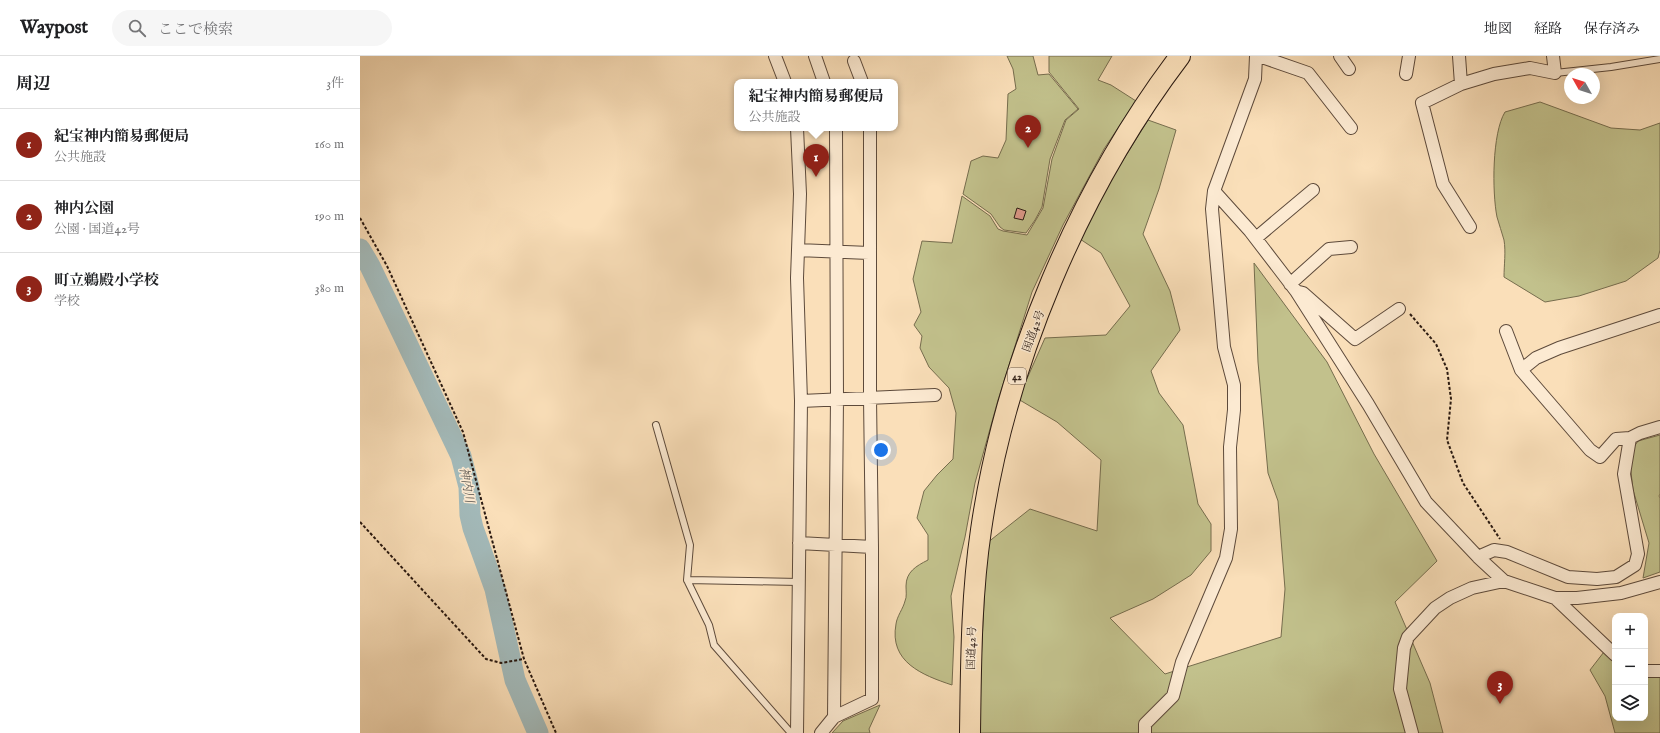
<!DOCTYPE html>
<html lang="ja">
<meta charset="utf-8">
<style>
:root{--surface:#fff;--page:#f6f6f6;--text:#202124;--muted:#757577;--line:#e0e0e0;--accent:#8f2418}
body{margin:0;font-family:"IM FELL English","Noto Serif JP",serif;background:var(--page);color:var(--text)}
.controls{position:absolute;right:12px;bottom:12px;display:grid;overflow:hidden;border-radius:8px;box-shadow:0 4px 16px #0002}
.controls button{width:36px;height:36px;display:grid;place-items:center;padding:0;border:0;border-bottom:1px solid var(--line);background:var(--surface);color:var(--text);font:20px sans-serif}
.compass{position:absolute;left:1204px;top:12px;width:36px;height:36px;border-radius:50%;background:var(--surface);box-shadow:0 4px 16px #0002;rotate:309deg}
.you{position:absolute;left:521px;top:394px;width:14px;height:14px;margin:-10px;border:3px solid #fff;border-radius:50%;background:#1a73e8;box-shadow:0 0 0 6px #1a73e833}
.badge{display:grid;place-items:center;width:26px;height:26px;border-radius:50%;background:var(--accent);color:#fff;font-size:13px;font-weight:700}
.pin{position:absolute;translate:-50% -33px;filter:drop-shadow(0 1px 2px #0008)}
.pin::after{content:'';position:absolute;top:21px;width:14px;height:12px;background:inherit;clip-path:polygon(0 0,100% 0,50% 100%)}
.popup{position:absolute;left:374px;top:23px;width:164px;height:52px;box-sizing:border-box;display:grid;place-content:center;border-radius:8px;background:var(--surface);filter:drop-shadow(0 1px 3px #0005);font-size:13px;white-space:nowrap;color:var(--muted)}
.popup b{font-size:15px;color:var(--text)}
.popup::after{content:'';position:absolute;left:50%;top:100%;margin-left:-8px;border:8px solid transparent;border-top-color:var(--surface)}
.list{margin:0;padding:0;list-style:none}
h2{display:flex;justify-content:space-between;align-items:center;height:52px;margin:0;padding:0 16px;font-size:17px}
h2 small{font-size:13px;font-weight:400;color:var(--muted)}
.list li{display:grid;grid-template-columns:26px 1fr auto;gap:12px;align-items:center;box-sizing:border-box;height:72px;padding:0 16px;border-top:1px solid var(--line)}
.list b{display:block;font-size:15px;white-space:nowrap}
.list p{margin:0;font-size:13px;white-space:nowrap;color:var(--muted)}
.list em{font-size:13px;font-style:normal;color:var(--muted)}
.icon{flex:none;width:22px;height:22px;fill:none;stroke:currentColor;stroke-width:2;stroke-linecap:round;stroke-linejoin:round}
.map{position:relative;flex:none;width:1300px;height:677px;overflow:hidden}
header{display:flex;align-items:center;gap:24px;box-sizing:border-box;height:56px;padding:0 20px;background:var(--surface);border-bottom:1px solid var(--line)}
header strong{font-size:19px}
nav{display:flex;gap:22px;margin-inline-start:auto;font-size:14px}
.search{width:280px;height:36px;background:var(--page);display:flex;align-items:center;gap:10px;box-sizing:border-box;padding:0 14px;border-radius:22px;color:var(--muted);font-size:15px}
main{display:flex}
aside{flex:1;background:var(--surface)}
.map>svg:first-child{display:block}
.green{fill:#c2c18c;stroke:#766d4e}
.lines{fill:none;stroke-linecap:round;stroke-linejoin:round}
.river{stroke:#a3baba;stroke-width:21}
.building{fill:#e19b8d;stroke:#291911}
.service-casing{stroke:#5d4a3b;stroke-width:8}
.minor-casing{stroke:#5d4a3b;stroke-width:14}
.trunk-casing{stroke:#291911;stroke-width:22}
.path{stroke:#291911;stroke-width:2;stroke-dasharray:3 2;stroke-linecap:butt}
.service{stroke:#fcead2;stroke-width:6}
.minor{stroke:#fcead2;stroke-width:12}
.trunk{stroke:#fadfb9;stroke-width:20}
.labels{text-anchor:middle;stroke-width:3;stroke-linejoin:round;paint-order:stroke}
.shield{fill:#fcead2;stroke:#68584b;stroke-width:1}
.shield-label{font-size:10px;font-weight:bold;fill:#291911}
.street-label{font-size:11px;fill:#291911;stroke:#fcead2}
.water-label{font-size:12px;font-style:italic;fill:#54514c;stroke:#fcead2}
</style>
<header>
<strong>Waypost</strong>
<div class="search"><svg class="icon" aria-label="search" viewBox="0 0 24 24"><circle cx="10" cy="10" r="6"/><path d="M15 15l6 6"/></svg>ここで検索</div>
<nav><a>地図</a><a>経路</a><a>保存済み</a></nav>
</header>
<main>
<aside>
<h2>周辺<small>3件</small></h2>
<ul class="list">
<li><span class="badge">1</span><div><b>紀宝神内簡易郵便局</b><p>公共施設</p></div><em>160 m</em></li>
<li><span class="badge">2</span><div><b>神内公園</b><p>公園 · 国道42号</p></div><em>190 m</em></li>
<li><span class="badge">3</span><div><b>町立鵜殿小学校</b><p>学校</p></div><em>380 m</em></li>
</ul>
</aside>
<div class="map">
<svg width="1300" height="677" viewBox="0 0 1300 677">
<rect width="100%" height="100%" fill="#fadfb9"/>
<filter id="stains"><feTurbulence type="fractalNoise" baseFrequency=".005" numOctaves="4"/><feColorMatrix values="0 0 0 0 .2 0 0 0 0 .09 0 0 0 0 .02 0 0 0 .5 -.17"/></filter>
<radialGradient id="worn" r=".72"><stop offset=".6" stop-color="#630" stop-opacity="0"/><stop offset="1" stop-color="#630" stop-opacity=".3"/></radialGradient>
<path class="green" d="M 647,0 L 673,0 L 678,19 L 689,18 L 718,53 L 705,64 L 690,103 L 682,151 L 675,164 L 666,177 L 644,174 L 640,171 L 631,158 L 603,138 L 611,105 L 623,100 L 638,102 L 646,84 L 648,38 L 656,33 L 653,13 Z
M 689,0 L 752,0 L 738,24 L 751,29 L 776,45 L 744,93 L 703,169 L 672,236 L 638,344 L 615,427 L 605,481 L 591,540 L 594,581 L 592,629 C 562,619 529,606 536,568 C 537,560 543,553 545,545 C 547,541 546,535 546,530 C 546,516 556,510 568,504 L 568,479 L 557,462 L 564,435 L 577,419 L 593,403 L 596,357 L 589,332 L 569,311 L 560,292 L 562,280 L 554,269 L 561,256 L 553,223 L 562,185 L 592,187 L 602,140 L 630,160 L 638,173 L 643,175 L 667,179 L 683,152 L 692,103 L 706,64 L 719,53 L 689,16 Z
M 1180,46 L 1251,72 L 1280,74 L 1300,67 L 1300,194 L 1298,202 L 1266,225 L 1219,240 L 1185,246 L 1144,221 C 1144,209 1146,196 1144,184 C 1142,176 1139,169 1137,161 C 1132,136 1132,77 1145,56 Z
M 788,64 L 816,74 L 799,133 L 783,178 L 810,235 L 820,274 L 791,315 L 799,337 L 823,369 L 838,448 L 851,468 L 851,495 L 831,519 L 793,543 L 750,562 L 805,618 L 921,581 L 925,533 L 918,445 L 908,417 L 898,306 L 894,207 L 967,306 L 1014,398 L 1077,505 L 1035,546 L 1070,627 L 1083,677 L 619,677 L 619,646 L 627,487 L 670,453 L 737,475 L 741,404 L 697,366 L 658,343 L 685,282 L 746,279 L 770,250 L 741,197 L 717,181 L 747,130 Z
M 1300,379 L 1300,438 L 1299,440 L 1300,442 L 1300,516 L 1283,522 L 1289,487 L 1273,434 L 1269,398 L 1278,385 Z
M 1247,592 L 1255,599 L 1255,662 L 1285,662 L 1285,615 L 1300,615 L 1300,677 L 1255,677 L 1245,640 L 1230,614 Z
M 520,649 L 509,673 L 510,677 L 472,677 L 483,665 Z"/>
<g class="lines">
<path class="river" d="M 0,193 L 10,210 L 101,400 L 109,431 L 110,459 L 113,472 L 135,533 L 155,624 L 178,677"/>
</g>
<path class="building" d="M 657,152 L 666,155 L 663,164 L 654,162 Z"/>
<g class="lines">
<defs>
<path id="service" d="M 1195,17 L 1251,11 L 1300,3
M 296,369 L 330,489 L 327,524 L 349,569 L 354,589 L 431,677
M 327,524 L 439,526"/>
<path id="minor" d="M 415,0 L 425,26
M 455,0 L 464,26
M 899,0 L 948,17 L 991,72
M 980,0 L 989,13
M 1099,0 L 1101,28
M 494,5 L 502,26
M 1046,18 L 1049,0
M 437,72 L 440,138 L 437,222 L 441,345 L 437,677
M 854,135 L 890,175 L 936,235 L 1008,348 L 1066,446 L 1118,501 L 1144,525 L 1195,542 L 1217,542 L 1261,537 L 1300,526
M 1110,171 L 1083,128 L 1062,47 L 1101,28 L 1134,18 L 1170,12 L 1195,17 L 1193,0
M 896,182 L 953,134
M 438,194 L 509,197
M 930,228 L 969,193 L 991,191
M 939,236 L 943,237 L 995,283 L 1039,253
M 1146,275 L 1161,314 L 1230,394 L 1240,401 L 1256,383 L 1270,382
M 1161,314 L 1176,302 L 1199,292 L 1300,259
M 441,345 L 575,339
M 439,487 L 512,491
M 1118,501 L 1134,494 L 1147,496 L 1208,521 L 1237,523 L 1256,521 L 1275,509 L 1278,498 L 1264,418 L 1270,382 L 1280,377 L 1300,371
M 1195,542 L 1255,599
M 1285,615 L 1300,615
M 474,661 L 512,643 L 512,491 L 510,342 L 510,72
M 461,677 L 474,661 L 477,343 L 476,72
M 785,677 L 785,668 L 813,640 L 822,606 L 866,502 L 871,473 L 870,391 L 874,354 L 874,329 L 864,291 L 852,153 L 854,135 L 895,23 L 896,0
M 1052,677 L 1040,633 L 1044,592 L 1048,581 L 1075,552 L 1090,542 L 1112,532 L 1144,525"/>
<path id="trunk" d="M 610,677 C 611,609 611,541 621,474 C 645,308 719,133 820,0"/>
</defs>
<use href="#service" class="service-casing"/>
<use href="#minor" class="minor-casing"/>
<use href="#trunk" class="trunk-casing"/>
<path class="path" d="M 0,162 L 27,210 L 103,376 L 164,603 L 196,677
M 1050,258 L 1076,288 L 1087,313 L 1091,343 L 1087,384 L 1103,427 L 1140,483
M 0,466 L 126,603 L 141,607 L 164,603"/>
<use href="#service" class="service"/>
<use href="#minor" class="minor"/>
<use href="#trunk" class="trunk"/>
</g>
<g class="labels">
<rect class="shield" x="648" y="312" width="18" height="16" rx="3"/>
<g class="shield-label">
<text x="657" y="324">42</text>
</g>
<g class="street-label">
<text transform="translate(673 275) rotate(-70)" y="4">国道42号</text>
<text transform="translate(611 592) rotate(-88)" y="4">国道42号</text>
</g>
<g class="water-label">
<text transform="translate(107 429) rotate(80)" y="4">神内川</text>
</g>
</g>
<rect width="100%" height="100%" filter="url(#stains)"/>
<rect width="100%" height="100%" fill="url(#worn)"/>
</svg>
<div class="controls">
<button>+</button>
<button>−</button>
<button><svg class="icon" aria-label="layers" viewBox="0 0 24 24"><path d="M12 4l9 5-9 5-9-5zM3 14l9 5 9-5"/></svg></button>
</div>
<svg class="compass" viewBox="-18 -18 36 36"><path d="M0-13l5 13h-10z" fill="#e53935"/><path d="M0 13l5-13h-10z" fill="#757577"/></svg>
<div class="you"></div>
<div class="pin badge" style="left:456px;top:121px">1</div>
<div class="popup"><b>紀宝神内簡易郵便局</b>公共施設</div>
<div class="pin badge" style="left:668px;top:92px">2</div>
<div class="pin badge" style="left:1140px;top:648px">3</div>
</div>
</main>
